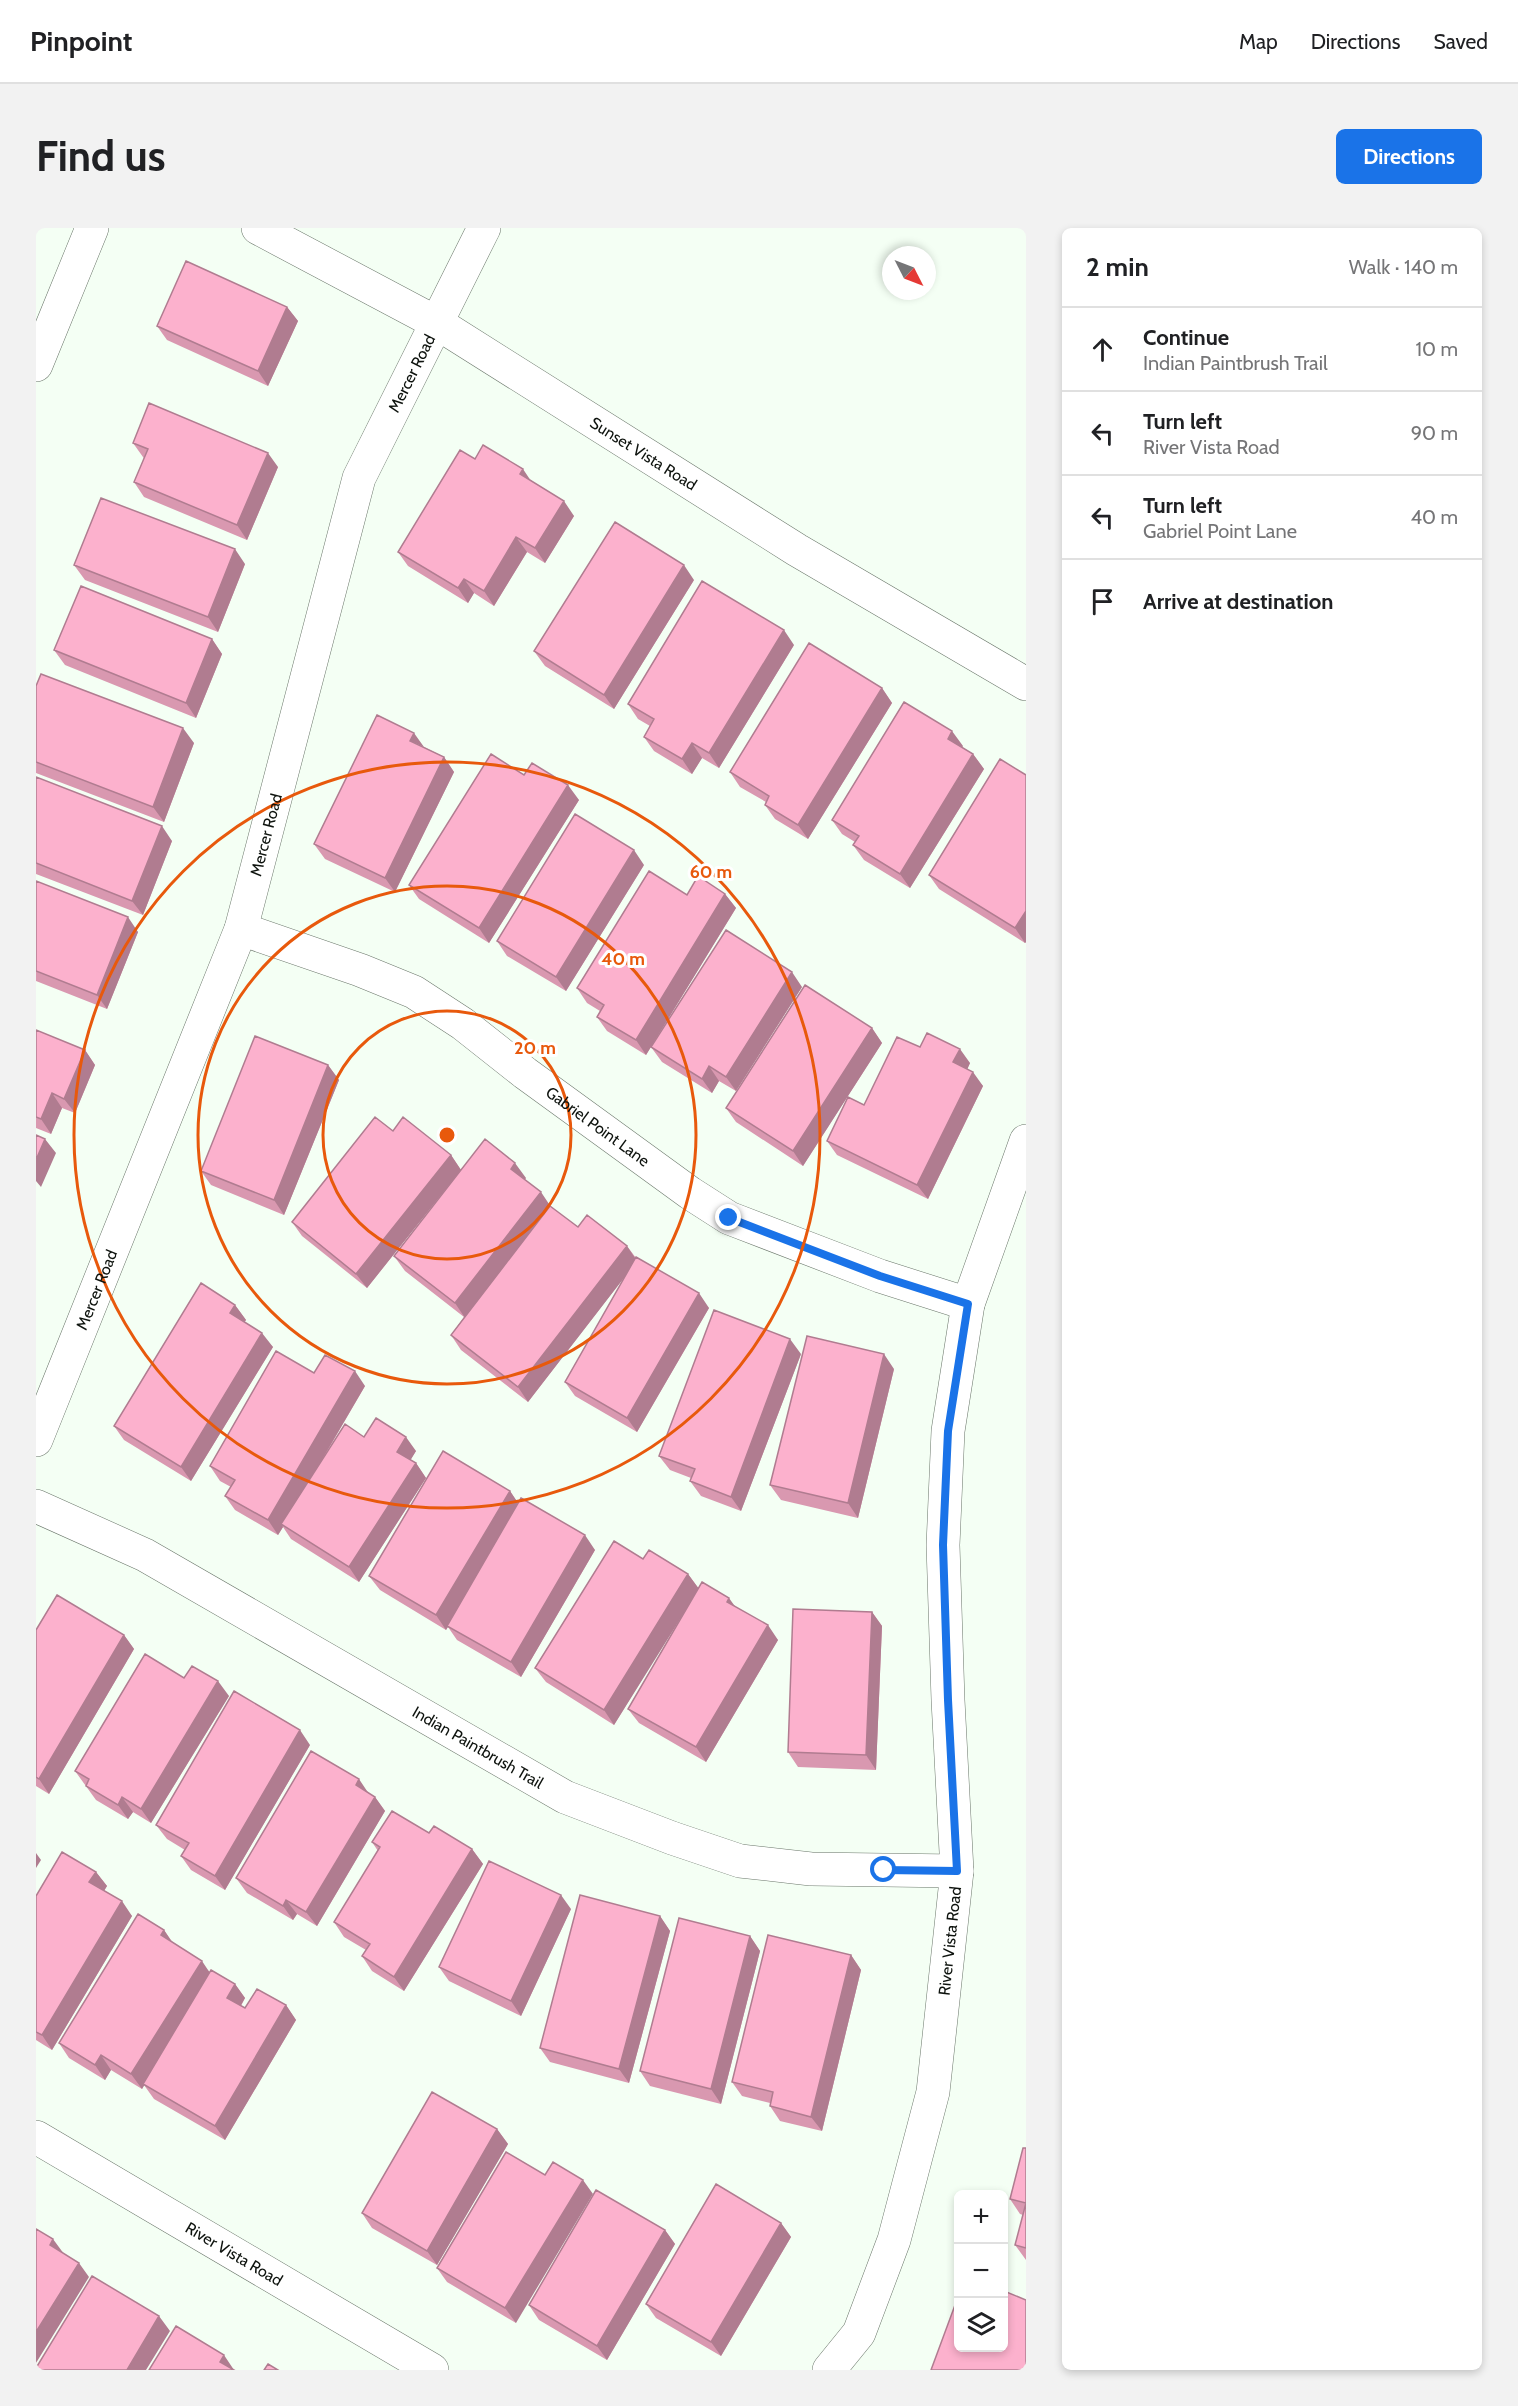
<!DOCTYPE html>
<meta charset="utf-8">
<style>
:root{--surface:#fff;--page:#f2f2f2;--text:#202124;--muted:#757577;--line:#e0e0e0;--accent:#1a73e8}
body{margin:0;font-family:Cabin,sans-serif;background:var(--page);color:var(--text)}
.controls{position:absolute;right:18px;bottom:18px;display:grid;overflow:hidden;border-radius:9px;box-shadow:0 3px 9px #0003}
.controls button{width:54px;height:54px;display:grid;place-items:center;padding:0;border:0;border-bottom:2px solid var(--line);background:var(--surface);color:var(--text);font:30px sans-serif}
.compass{position:absolute;left:846px;top:18px;width:54px;height:54px;border-radius:50%;background:var(--surface);box-shadow:0 3px 9px #0003;rotate:132deg}
.stop{position:absolute;width:18px;height:18px;margin:-14px;border:4px solid #1a73e8;border-radius:50%;background:#fff}
.stop.end{background:#1a73e8;border-color:#fff;box-shadow:0 2px 6px #0008}
.list{margin:0;padding:0;list-style:none}
h2{display:flex;justify-content:space-between;align-items:center;height:78px;margin:0;padding:0 24px;font-size:26px}
h2 small{font-size:20px;font-weight:400;color:var(--muted)}
.list li{display:grid;grid-template-columns:39px 1fr auto;gap:18px;align-items:center;box-sizing:border-box;height:84px;padding:0 24px;border-top:2px solid var(--line)}
.list b{display:block;font-size:22px;white-space:nowrap}
.list p{margin:0;font-size:20px;white-space:nowrap;color:var(--muted)}
.list em{font-size:20px;font-style:normal;color:var(--muted)}
.icon{flex:none;width:33px;height:33px;fill:none;stroke:currentColor;stroke-width:2;stroke-linecap:round;stroke-linejoin:round}
.map{position:relative;flex:none;width:990px;height:2142px;overflow:hidden;border-radius:9px}
header{display:flex;align-items:center;gap:36px;box-sizing:border-box;height:84px;padding:0 30px;background:var(--surface);border-bottom:2px solid var(--line)}
header strong{font-size:28px}
nav{display:flex;gap:33px;margin-inline-start:auto;font-size:21px}
.intro{display:flex;align-items:center;justify-content:space-between;box-sizing:border-box;height:144px;padding:0 36px}
h1{margin:0;font-size:42px}
.button{padding:15px 27px;border-radius:9px;background:var(--accent);color:#fff;font-size:21px;font-weight:700}
main{display:flex;gap:36px;padding:0 36px}
aside{flex:1;background:var(--surface);border-radius:9px;box-shadow:0 3px 9px #0003}
.map>svg:first-child{display:block}
.lines{fill:none;stroke-linecap:round;stroke-linejoin:round}
.minor-casing{stroke:#6b776b;stroke-width:34}
.minor{stroke:#fff;stroke-width:33}
.wall{fill:#d998b0}
.shaded-wall{fill:#b07c90}
.building{fill:#fcb1cd;stroke:#b07c90;stroke-width:1.5}
.route{stroke:#1a73e8;stroke-width:8}
.ring{fill:none;stroke:#e8590c;stroke-width:3}
.labels{text-anchor:middle;stroke-width:6;stroke-linejoin:round;paint-order:stroke}
.street-label{font-size:16px;fill:#0e130e;stroke:#fff}
.centre{fill:#e8590c;stroke:#fff;stroke-width:3}
.ring-label{font-size:18px;text-anchor:middle;font-weight:bold;fill:#e8590c;stroke:#fff;stroke-width:6;stroke-linejoin:round;paint-order:stroke}
</style>
<header>
<strong>Pinpoint</strong>
<nav><a>Map</a><a>Directions</a><a>Saved</a></nav>
</header>
<div class="intro"><h1>Find us</h1><a class="button">Directions</a></div>
<main>
<div class="map">
<svg width="990" height="2142" viewBox="0 0 990 2142">
<rect width="100%" height="100%" fill="#f4fff4"/>
<g class="lines">
<defs>
<g id="minor">
<path id="s1" d="M 222,0 L 401,95 L 761,322 L 990,456"/>
<path d="M 0,137 L 56,0"/>
<path id="s2" d="M 205,701 L 324,742 L 378,764 L 427,796 L 489,845 L 654,965 L 693,990 L 844,1048 L 932,1076"/>
<path id="s3" d="M 0,1212 L 205,701 L 323,250 L 448,0"/>
<path id="s4" d="M 0,1278 L 109,1327 L 529,1569 L 636,1610 L 704,1633 L 775,1641 L 921,1643"/>
<path id="s5" d="M 0,1909 L 396,2142"/>
<path id="s6" d="M 793,2142 L 823,2105 L 858,2012 L 897,1864 L 921,1643 L 912,1472 L 907,1317 L 912,1203 L 932,1076 L 990,913"/>
</g>
</defs>
<use href="#minor" class="minor-casing"/>
<use href="#minor" class="minor"/>
</g>
<path class="wall" d="M 251,79 L 262,93 L 232,158 L 131,112 L 121,98 Z
M 97,215 L 242,239 L 211,312 L 108,269 L 98,254 L 108,230 L 107,229 Z
M 439,231 L 496,253 L 538,288 L 509,335 L 491,324 L 458,378 L 438,365 L 432,375 L 372,338 L 362,324 Z
M 209,336 L 182,404 L 49,352 L 38,337 Z
M 658,352 L 578,481 L 509,438 L 498,423 Z
M 176,411 L 186,426 L 160,490 L 29,437 L 18,422 Z
M 758,417 L 683,540 L 666,530 L 656,546 L 618,523 L 608,509 L 614,498 L 602,491 L 592,476 Z
M 0,458 L 158,515 L 128,594 L 0,545 Z
M 846,460 L 856,475 L 772,611 L 739,591 L 729,577 L 730,574 L 704,559 L 694,544 Z
M 927,518 L 926,519 L 937,526 L 948,541 L 874,660 L 828,632 L 817,617 L 819,614 L 806,606 L 796,592 Z
M 388,519 L 408,529 L 418,544 L 359,664 L 289,631 L 278,616 Z
M 488,547 L 543,572 L 453,715 L 383,671 L 373,657 Z
M 990,547 L 990,714 L 989,715 L 903,661 L 893,647 Z
M 0,549 L 136,613 L 107,687 L 0,646 Z
M 608,637 L 530,763 L 471,728 L 461,713 Z
M 0,653 L 102,704 L 71,781 L 0,753 Z
M 689,666 L 700,680 L 610,827 L 571,803 L 561,789 L 564,783 L 551,775 L 541,760 L 651,667 Z
M 766,759 L 700,863 L 683,853 L 676,865 L 626,834 L 615,819 Z
M 836,800 L 846,815 L 767,938 L 700,894 L 690,880 Z
M 0,802 L 49,822 L 59,837 L 39,885 L 26,880 L 15,906 L 0,900 Z
M 884,819 L 934,835 L 931,841 L 947,858 L 892,971 L 801,927 L 791,913 L 828,877 Z
M 292,837 L 303,852 L 248,987 L 175,957 L 165,943 Z
M 357,903 L 415,927 L 425,942 L 490,950 L 488,952 L 515,979 L 542,999 L 591,1018 L 600,1030 L 673,1080 L 601,1204 L 539,1168 L 529,1154 L 590,1047 L 492,1174 L 425,1122 L 415,1107 L 428,1089 L 369,1043 L 358,1028 L 424,943 L 331,1060 L 266,1008 L 256,994 Z
M 199,1077 L 210,1092 L 208,1094 L 237,1119 L 155,1253 L 88,1212 L 78,1198 Z
M 765,1126 L 705,1283 L 665,1268 L 654,1253 L 655,1250 L 634,1242 L 623,1228 Z
M 858,1141 L 822,1290 L 745,1272 L 734,1257 Z
M 278,1145 L 329,1158 L 282,1239 L 328,1209 L 380,1223 L 374,1232 L 380,1235 L 390,1250 L 323,1354 L 255,1311 L 247,1299 L 242,1307 L 199,1282 L 189,1268 L 195,1259 L 184,1253 L 174,1238 Z
M 474,1263 L 482,1275 L 559,1322 L 485,1449 L 421,1412 L 412,1399 L 410,1402 L 344,1362 L 333,1348 Z
M 652,1346 L 663,1361 L 699,1378 L 742,1412 L 670,1534 L 603,1495 L 592,1481 L 661,1362 L 578,1497 L 510,1454 L 499,1440 Z
M 836,1384 L 846,1398 L 840,1542 L 762,1539 L 752,1524 Z
M 0,1402 L 88,1407 L 98,1421 L 13,1566 L 0,1558 Z
M 148,1450 L 193,1468 L 115,1595 L 97,1584 L 92,1591 L 60,1572 L 39,1543 Z
M 274,1517 L 189,1662 L 155,1642 L 145,1628 L 149,1622 L 131,1611 L 120,1597 Z
M 331,1564 L 339,1569 L 349,1583 L 281,1698 L 261,1686 L 257,1692 L 211,1665 L 200,1650 Z
M 393,1605 L 436,1621 L 447,1636 L 368,1763 L 336,1743 L 326,1728 L 330,1722 L 308,1709 L 298,1694 L 342,1623 L 336,1614 Z
M 60,1644 L 71,1658 L 68,1663 L 96,1688 L 16,1822 L 0,1812 L 0,1668 Z
M 535,1681 L 485,1788 L 413,1753 L 403,1739 Z
M 624,1688 L 634,1703 L 593,1855 L 514,1834 L 504,1820 Z
M 128,1702 L 137,1715 L 174,1744 L 199,1756 L 209,1770 L 205,1778 L 209,1780 L 250,1777 L 260,1792 L 189,1912 L 118,1871 L 108,1857 L 106,1861 L 75,1842 L 69,1852 L 33,1830 L 23,1815 Z
M 714,1708 L 724,1723 L 685,1876 L 614,1858 L 604,1843 Z
M 815,1727 L 825,1742 L 786,1903 L 744,1893 L 734,1878 L 734,1875 L 706,1868 L 696,1854 Z
M 461,1901 L 472,1916 L 401,2037 L 336,2000 L 326,1985 Z
M 990,1920 L 990,2032 L 979,2017 L 987,1987 L 984,1986 L 974,1971 Z
M 509,1947 L 480,2095 L 411,2054 L 401,2040 Z
M 745,1995 L 755,2009 L 685,2128 L 620,2090 L 610,2076 Z
M 629,2002 L 639,2016 L 571,2132 L 503,2092 L 493,2077 Z"/>
<path class="shaded-wall" d="M 251,79 L 262,93 L 232,158 L 222,143 Z
M 232,225 L 242,239 L 211,312 L 201,297 Z
M 487,241 L 497,256 L 484,246 Z
M 528,273 L 538,288 L 509,335 L 499,320 Z
M 480,309 L 491,324 L 458,378 L 448,363 Z
M 199,321 L 209,336 L 182,404 L 172,389 Z
M 648,337 L 658,352 L 578,481 L 568,467 Z
M 428,351 L 438,365 L 432,375 L 422,360 Z
M 748,402 L 758,417 L 683,540 L 673,525 Z
M 176,411 L 186,426 L 160,490 L 150,475 Z
M 846,460 L 856,475 L 772,611 L 762,597 Z
M 147,500 L 158,515 L 128,594 L 117,579 Z
M 916,503 L 927,518 L 922,526 L 912,511 Z
M 378,505 L 388,519 L 374,513 Z
M 656,515 L 666,530 L 656,546 L 646,531 Z
M 937,526 L 948,541 L 874,660 L 864,646 Z
M 408,529 L 418,544 L 359,664 L 349,650 Z
M 532,557 L 543,572 L 453,715 L 443,700 Z
M 126,598 L 136,613 L 107,687 L 96,673 Z
M 598,622 L 608,637 L 530,763 L 520,749 Z
M 689,666 L 700,680 L 610,827 L 600,812 Z
M 990,683 L 990,714 L 989,715 L 979,700 Z
M 92,689 L 102,704 L 71,781 L 61,767 Z
M 756,744 L 766,759 L 700,863 L 690,849 Z
M 836,800 L 846,815 L 767,938 L 757,923 Z
M 924,821 L 934,835 L 928,849 L 917,834 Z
M 49,822 L 59,837 L 39,885 L 28,871 Z
M 292,837 L 303,852 L 248,987 L 238,972 Z
M 673,838 L 683,853 L 676,865 L 666,851 Z
M 937,844 L 947,858 L 892,971 L 881,957 Z
M 16,865 L 26,880 L 15,906 L 5,891 Z
M 9,911 L 20,925 L 5,959 L 0,953 L 0,932 Z
M 415,927 L 425,942 L 331,1060 L 320,1046 Z
M 479,935 L 490,950 L 485,956 L 475,941 Z
M 505,964 L 515,979 L 429,1090 L 419,1075 Z
M 591,1018 L 601,1033 L 492,1174 L 482,1159 Z
M 663,1065 L 673,1080 L 601,1204 L 591,1190 Z
M 199,1077 L 210,1092 L 204,1100 L 194,1085 Z
M 226,1105 L 237,1119 L 155,1253 L 145,1239 Z
M 754,1111 L 765,1126 L 705,1283 L 695,1269 Z
M 848,1126 L 858,1141 L 822,1290 L 812,1275 Z
M 319,1143 L 329,1158 L 247,1298 L 245,1296 L 247,1299 L 242,1307 L 232,1292 Z
M 370,1209 L 380,1223 L 371,1238 L 361,1224 Z
M 380,1235 L 390,1250 L 323,1354 L 313,1339 Z
M 474,1263 L 484,1278 L 410,1402 L 400,1387 Z
M 549,1307 L 559,1322 L 485,1449 L 475,1434 Z
M 652,1346 L 663,1361 L 578,1497 L 568,1482 Z
M 693,1370 L 703,1384 L 691,1374 Z
M 836,1384 L 846,1398 L 840,1542 L 830,1527 Z
M 732,1397 L 742,1412 L 670,1534 L 660,1519 Z
M 88,1407 L 98,1421 L 13,1566 L 3,1551 Z
M 182,1453 L 193,1468 L 115,1595 L 105,1581 Z
M 264,1502 L 274,1517 L 189,1662 L 179,1648 Z
M 323,1551 L 333,1566 L 320,1557 Z
M 86,1569 L 97,1584 L 92,1591 L 82,1577 Z
M 339,1569 L 349,1583 L 281,1698 L 270,1684 Z
M 436,1621 L 447,1636 L 368,1763 L 358,1749 Z
M 0,1625 L 5,1632 L 0,1640 Z
M 60,1644 L 71,1658 L 64,1669 L 53,1654 Z
M 525,1667 L 535,1681 L 485,1788 L 475,1773 Z
M 250,1672 L 261,1686 L 257,1692 L 247,1678 Z
M 86,1673 L 96,1688 L 16,1822 L 6,1807 Z
M 624,1688 L 634,1703 L 593,1855 L 583,1841 Z
M 128,1702 L 138,1717 L 125,1707 Z
M 714,1708 L 724,1723 L 685,1876 L 675,1861 Z
M 815,1727 L 825,1742 L 786,1903 L 775,1889 Z
M 166,1733 L 176,1748 L 106,1861 L 95,1846 Z
M 199,1756 L 209,1770 L 201,1784 L 191,1770 Z
M 250,1777 L 260,1792 L 189,1912 L 179,1898 Z
M 65,1827 L 75,1842 L 69,1852 L 59,1837 Z
M 461,1901 L 472,1916 L 401,2037 L 391,2023 Z
M 547,1952 L 557,1966 L 480,2095 L 469,2080 Z
M 745,1995 L 755,2009 L 685,2128 L 675,2114 Z
M 629,2002 L 639,2016 L 571,2132 L 561,2118 Z
M 17,2011 L 28,2026 L 14,2017 Z
M 43,2035 L 53,2049 L 0,2135 L 0,2104 Z
M 123,2088 L 134,2103 L 110,2142 L 91,2142 Z
M 188,2127 L 198,2142 L 184,2134 Z"/>
<path class="building" d="M 150,33 L 251,79 L 222,143 L 121,98 Z
M 113,175 L 232,225 L 201,297 L 98,254 L 112,221 L 97,215 Z
M 447,217 L 487,241 L 484,246 L 528,273 L 499,320 L 480,309 L 448,363 L 428,351 L 422,360 L 362,324 L 424,222 L 439,231 Z
M 65,270 L 199,321 L 172,389 L 38,337 Z
M 579,294 L 648,337 L 568,467 L 498,423 Z
M 666,353 L 748,402 L 673,525 L 656,515 L 646,531 L 608,509 L 618,491 L 592,476 Z
M 45,358 L 176,411 L 150,475 L 18,422 Z
M 773,415 L 846,460 L 762,597 L 729,577 L 733,568 L 694,544 Z
M 5,446 L 147,500 L 117,579 L 0,534 L 0,458 Z
M 868,474 L 916,503 L 912,511 L 937,526 L 864,646 L 817,617 L 823,608 L 796,592 Z
M 341,487 L 378,505 L 374,513 L 408,529 L 349,650 L 278,616 Z
M 455,526 L 488,547 L 496,535 L 532,557 L 443,700 L 373,657 Z
M 964,531 L 990,547 L 990,683 L 979,700 L 893,647 Z
M 0,549 L 126,598 L 96,673 L 0,635 Z
M 539,586 L 598,622 L 520,749 L 461,713 Z
M 613,643 L 651,667 L 662,648 L 689,666 L 600,812 L 561,789 L 568,777 L 541,760 Z
M 0,653 L 92,689 L 61,767 L 0,743 Z
M 690,702 L 756,744 L 690,849 L 673,838 L 666,851 L 615,819 Z
M 769,757 L 836,800 L 757,923 L 690,880 Z
M 0,802 L 49,822 L 28,871 L 16,865 L 5,891 L 0,889 Z
M 891,805 L 924,821 L 917,834 L 937,844 L 881,957 L 791,913 L 812,869 L 828,877 L 861,809 L 884,819 Z
M 219,808 L 292,837 L 238,972 L 165,943 Z
M 339,889 L 357,903 L 367,889 L 415,927 L 320,1046 L 256,994 Z
M 0,907 L 9,911 L 0,932 Z
M 449,911 L 479,935 L 475,941 L 505,964 L 419,1075 L 358,1028 Z
M 514,978 L 542,999 L 551,987 L 591,1018 L 482,1159 L 415,1107 Z
M 600,1029 L 663,1065 L 591,1190 L 529,1154 Z
M 165,1055 L 199,1077 L 194,1085 L 226,1105 L 145,1239 L 78,1198 Z
M 678,1082 L 754,1111 L 695,1269 L 654,1253 L 659,1241 L 623,1228 Z
M 771,1108 L 848,1126 L 812,1275 L 734,1257 Z
M 240,1123 L 278,1145 L 289,1127 L 319,1143 L 232,1292 L 189,1268 L 199,1252 L 174,1238 Z
M 340,1190 L 370,1209 L 361,1224 L 380,1235 L 313,1339 L 245,1296 L 309,1196 L 328,1209 Z
M 407,1223 L 474,1263 L 400,1387 L 333,1348 Z
M 485,1270 L 549,1307 L 475,1434 L 411,1398 Z
M 578,1313 L 607,1331 L 613,1322 L 652,1346 L 568,1482 L 499,1440 Z
M 666,1354 L 693,1370 L 691,1374 L 732,1397 L 660,1519 L 592,1481 Z
M 21,1367 L 88,1407 L 3,1551 L 0,1549 L 0,1402 Z
M 757,1381 L 836,1384 L 830,1527 L 752,1524 Z
M 109,1426 L 148,1450 L 156,1438 L 182,1453 L 105,1581 L 86,1569 L 82,1577 L 50,1558 L 53,1551 L 39,1543 Z
M 198,1463 L 264,1502 L 179,1648 L 145,1628 L 153,1615 L 120,1597 Z
M 275,1523 L 323,1551 L 320,1557 L 339,1569 L 270,1684 L 250,1672 L 247,1678 L 200,1650 Z
M 356,1583 L 393,1605 L 398,1598 L 436,1621 L 358,1749 L 326,1728 L 334,1716 L 298,1694 L 344,1619 L 336,1614 Z
M 26,1624 L 60,1644 L 53,1654 L 86,1673 L 6,1807 L 0,1804 L 0,1668 Z
M 453,1633 L 525,1667 L 475,1773 L 403,1739 Z
M 544,1667 L 624,1688 L 583,1841 L 504,1820 Z
M 102,1686 L 128,1702 L 125,1707 L 166,1733 L 95,1846 L 65,1827 L 59,1837 L 23,1815 Z
M 643,1690 L 714,1708 L 675,1861 L 604,1843 Z
M 732,1707 L 815,1727 L 775,1889 L 734,1878 L 737,1864 L 696,1854 Z
M 175,1742 L 199,1756 L 191,1770 L 209,1780 L 221,1761 L 250,1777 L 179,1898 L 107,1856 Z
M 396,1864 L 461,1901 L 391,2023 L 326,1985 Z
M 987,1920 L 990,1920 L 990,1975 L 974,1971 Z
M 470,1924 L 509,1947 L 517,1934 L 547,1952 L 469,2080 L 401,2040 Z
M 680,1956 L 745,1995 L 675,2114 L 610,2076 Z
M 560,1962 L 629,2002 L 561,2118 L 493,2077 Z
M 990,1975 L 990,2020 L 979,2017 Z
M 0,2001 L 17,2011 L 14,2017 L 43,2035 L 0,2104 Z
M 56,2048 L 123,2088 L 91,2142 L 0,2142 L 0,2140 Z
M 968,2063 L 990,2072 L 990,2142 L 895,2142 L 922,2069 L 922,2120 L 968,2120 Z
M 140,2098 L 188,2127 L 184,2134 L 198,2142 L 113,2142 Z
M 232,2136 L 242,2142 L 228,2142 Z"/>
<g class="lines">
<path class="route" d="M 693,990 L 844,1048 L 932,1076 L 912,1203 L 907,1317 L 912,1472 L 921,1643 L 848,1642"/>
</g>
<g class="ring">
<circle cx="411" cy="907" r="124"/>
<circle cx="411" cy="907" r="249"/>
<circle cx="411" cy="907" r="373"/>
</g>
<g class="labels">
<g class="street-label">
<text dy="6" stroke="none"><textPath href="#s3" startOffset="1134">Mercer Road</textPath></text>
<text dy="6" stroke="none"><textPath href="#s1" startOffset="447">Sunset Vista Road</textPath></text>
<text dy="6" stroke="none"><textPath href="#s3" startOffset="648">Mercer Road</textPath></text>
<text dy="6" stroke="none"><textPath href="#s2" startOffset="412">Gabriel Point Lane</textPath></text>
<text dy="6" stroke="none"><textPath href="#s3" startOffset="162">Mercer Road</textPath></text>
<text dy="6" stroke="none"><textPath href="#s4" startOffset="504">Indian Paintbrush Trail</textPath></text>
<text dy="6" stroke="none"><textPath href="#s6" startOffset="452">River Vista Road</textPath></text>
<text dy="6" stroke="none"><textPath href="#s5" startOffset="230">River Vista Road</textPath></text>
</g>
</g>
<circle cx="411" cy="907" r="9" class="centre"/>
<g class="ring-label">
<text x="675" y="650">60 m</text>
<text x="587" y="737">40 m</text>
<text x="499" y="826">20 m</text>
</g>
</svg>
<div class="controls">
<button>+</button>
<button>−</button>
<button><svg class="icon" aria-label="layers" viewBox="0 0 24 24"><path d="M12 4l9 5-9 5-9-5zM3 14l9 5 9-5"/></svg></button>
</div>
<svg class="compass" viewBox="-18 -18 36 36"><path d="M0-13l5 13h-10z" fill="#e53935"/><path d="M0 13l5-13h-10z" fill="#757577"/></svg>
<div class="stop" style="left:848px;top:1642px"></div>
<div class="stop end" style="left:693px;top:990px"></div>
</div>
<aside>
<h2>2 min<small>Walk · 140 m</small></h2>
<ul class="list">
<li><svg class="icon" aria-label="ahead" viewBox="0 0 24 24"><path d="M12 20V5M6 11l6-6 6 6"/></svg><div><b>Continue</b><p>Indian Paintbrush Trail</p></div><em>10 m</em></li>
<li><svg class="icon" aria-label="left" viewBox="0 0 24 24"><path d="M17 20v-9H6M10 6l-5 5 5 5"/></svg><div><b>Turn left</b><p>River Vista Road</p></div><em>90 m</em></li>
<li><svg class="icon" aria-label="left" viewBox="0 0 24 24"><path d="M17 20v-9H6M10 6l-5 5 5 5"/></svg><div><b>Turn left</b><p>Gabriel Point Lane</p></div><em>40 m</em></li>
<li><svg class="icon" aria-label="arrive" viewBox="0 0 24 24"><path d="M6 21V4h12l-3 4 3 4H6"/></svg><div><b>Arrive at destination</b></div></li>
</ul>
</aside>
</main>
